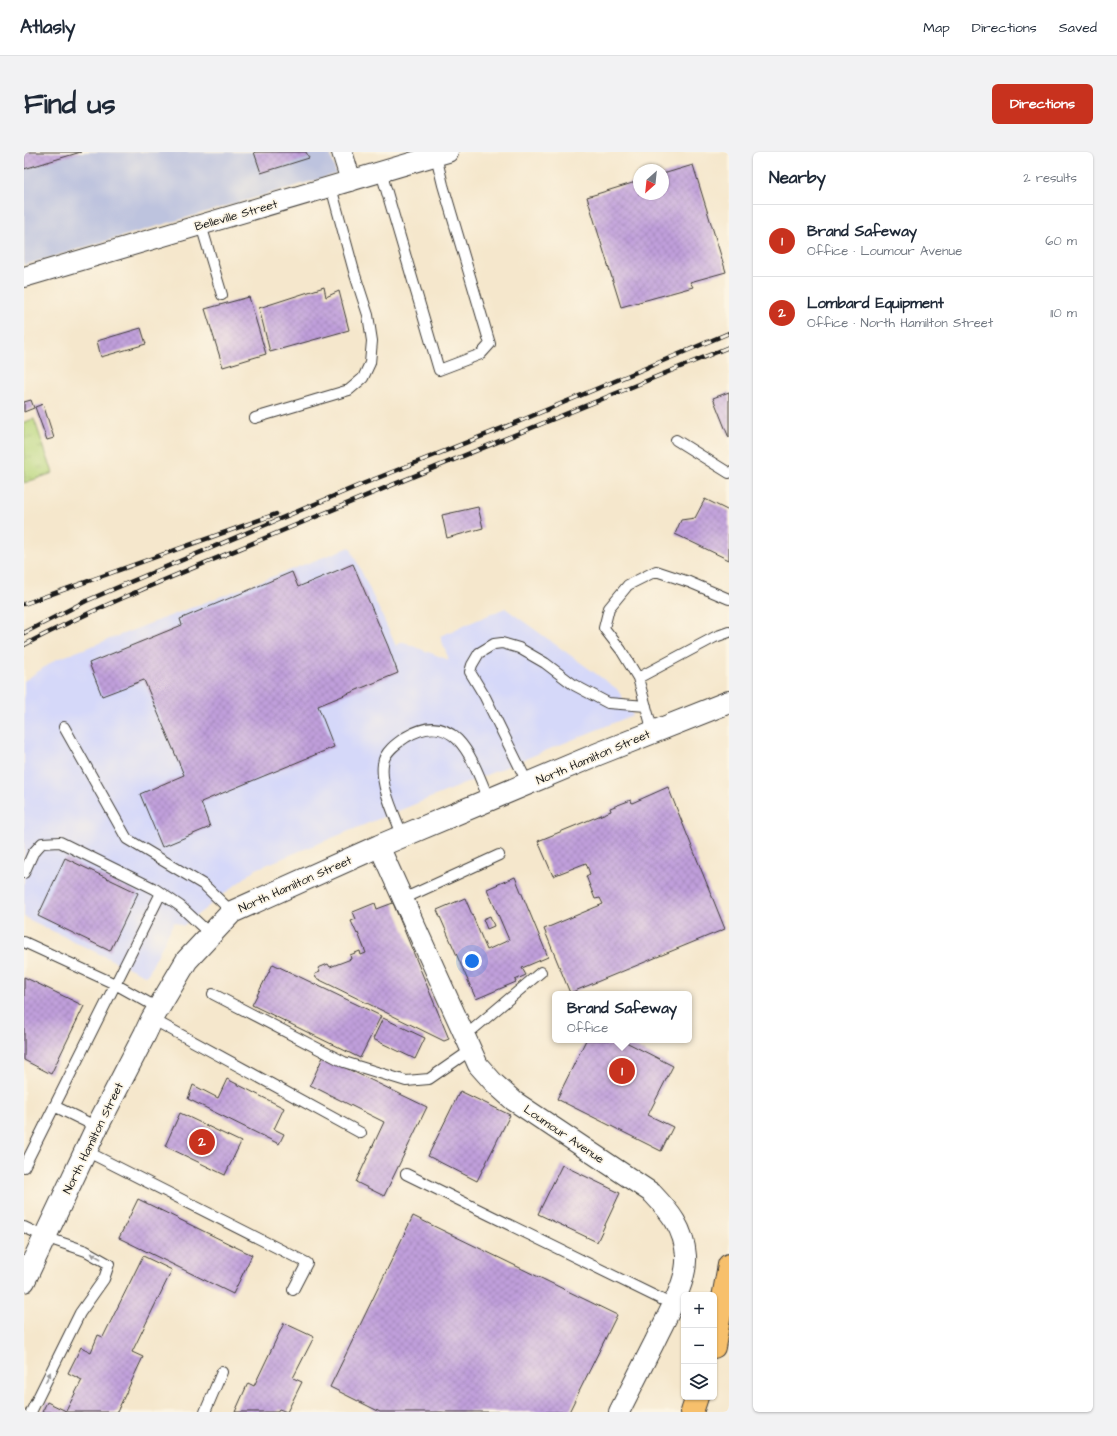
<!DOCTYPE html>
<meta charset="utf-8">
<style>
:root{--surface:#fff;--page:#f2f2f3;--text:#1f2937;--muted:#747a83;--line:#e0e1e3;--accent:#c8321e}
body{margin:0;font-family:"Architects Daughter",sans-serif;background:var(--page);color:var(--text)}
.controls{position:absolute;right:12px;bottom:12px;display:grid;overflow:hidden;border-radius:6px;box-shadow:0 1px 3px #0004}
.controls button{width:36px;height:36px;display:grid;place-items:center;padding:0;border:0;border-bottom:1px solid var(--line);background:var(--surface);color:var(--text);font:20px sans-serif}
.compass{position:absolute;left:609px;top:12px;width:36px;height:36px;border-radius:50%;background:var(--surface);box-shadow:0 1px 3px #0004;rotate:207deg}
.you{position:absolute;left:448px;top:809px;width:14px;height:14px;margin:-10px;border:3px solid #fff;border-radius:50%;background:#1a73e8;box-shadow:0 0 0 6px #1a73e833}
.badge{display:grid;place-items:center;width:26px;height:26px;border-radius:50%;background:var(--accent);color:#fff;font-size:13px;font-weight:700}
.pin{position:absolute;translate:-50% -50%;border:2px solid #fff;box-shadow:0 1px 4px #0006}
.popup{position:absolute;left:528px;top:839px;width:140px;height:52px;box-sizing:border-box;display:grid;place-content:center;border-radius:6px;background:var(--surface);filter:drop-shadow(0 1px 3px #0005);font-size:13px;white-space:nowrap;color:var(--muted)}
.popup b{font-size:15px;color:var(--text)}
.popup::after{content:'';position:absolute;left:50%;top:100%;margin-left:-8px;border:8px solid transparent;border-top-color:var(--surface)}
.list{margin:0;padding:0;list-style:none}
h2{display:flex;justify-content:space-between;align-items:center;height:52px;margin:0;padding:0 16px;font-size:17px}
h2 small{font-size:13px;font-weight:400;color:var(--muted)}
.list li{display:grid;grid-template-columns:26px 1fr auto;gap:12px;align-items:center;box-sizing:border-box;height:72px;padding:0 16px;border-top:1px solid var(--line)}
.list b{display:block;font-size:15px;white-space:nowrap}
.list p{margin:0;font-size:13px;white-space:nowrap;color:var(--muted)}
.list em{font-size:13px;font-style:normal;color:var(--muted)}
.icon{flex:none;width:22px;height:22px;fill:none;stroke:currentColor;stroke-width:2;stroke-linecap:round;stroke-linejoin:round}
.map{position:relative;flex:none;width:705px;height:1260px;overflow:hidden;border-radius:6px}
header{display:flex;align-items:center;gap:24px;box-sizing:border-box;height:56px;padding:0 20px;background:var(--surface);border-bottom:1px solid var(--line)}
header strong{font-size:19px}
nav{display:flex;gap:22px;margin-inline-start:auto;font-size:14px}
.intro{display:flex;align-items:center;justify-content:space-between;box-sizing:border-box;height:96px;padding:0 24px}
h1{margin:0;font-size:28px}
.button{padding:10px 18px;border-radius:6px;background:var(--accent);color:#fff;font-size:14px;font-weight:700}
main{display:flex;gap:24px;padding:0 24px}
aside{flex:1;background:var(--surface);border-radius:6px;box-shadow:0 1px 3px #0004}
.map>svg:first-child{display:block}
.built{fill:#d5d8f9}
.industrial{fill:#bdc3de}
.grass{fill:url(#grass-tufts);stroke:#6b7a4d}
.building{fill:url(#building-cross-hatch)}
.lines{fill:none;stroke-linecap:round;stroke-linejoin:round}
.service-casing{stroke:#3d3a36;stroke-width:12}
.minor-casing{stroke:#3d3a36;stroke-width:22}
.tertiary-casing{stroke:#3d3a36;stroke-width:24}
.motorway-casing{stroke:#3d3a36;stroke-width:24}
.service{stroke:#fff;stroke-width:10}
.minor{stroke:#fff;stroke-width:20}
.tertiary{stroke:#fff;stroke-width:22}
.motorway{stroke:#f7c06c;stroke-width:22}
.rail-casing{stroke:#1c1c1c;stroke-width:4.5}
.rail{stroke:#fcf5e5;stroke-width:3;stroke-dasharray:9;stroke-linecap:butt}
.oneway{fill:#999}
.labels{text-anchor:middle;stroke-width:3.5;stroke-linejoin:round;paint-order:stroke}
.street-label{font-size:12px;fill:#1c1c1c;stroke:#fcf5e5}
</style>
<header>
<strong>Atlasly</strong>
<nav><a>Map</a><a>Directions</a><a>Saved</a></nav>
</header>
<div class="intro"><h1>Find us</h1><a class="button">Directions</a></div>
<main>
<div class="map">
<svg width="705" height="1260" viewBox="0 0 705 1260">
<defs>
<pattern id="grass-tufts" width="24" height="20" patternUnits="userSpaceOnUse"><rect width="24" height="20" fill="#bad77e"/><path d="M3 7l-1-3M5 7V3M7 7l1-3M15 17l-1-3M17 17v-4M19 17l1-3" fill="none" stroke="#9fb86c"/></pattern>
<pattern id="building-cross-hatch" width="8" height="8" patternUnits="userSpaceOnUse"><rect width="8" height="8" fill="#c09fdb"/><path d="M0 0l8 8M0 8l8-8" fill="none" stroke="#a488bb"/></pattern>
</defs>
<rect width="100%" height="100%" fill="#fcf5e5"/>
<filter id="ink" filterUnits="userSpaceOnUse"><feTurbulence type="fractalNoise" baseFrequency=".025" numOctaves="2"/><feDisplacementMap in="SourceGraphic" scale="8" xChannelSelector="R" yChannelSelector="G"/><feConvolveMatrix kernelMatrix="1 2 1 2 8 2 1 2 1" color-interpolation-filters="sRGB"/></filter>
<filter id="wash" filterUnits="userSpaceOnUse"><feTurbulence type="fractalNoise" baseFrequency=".012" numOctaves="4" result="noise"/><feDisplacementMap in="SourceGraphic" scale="16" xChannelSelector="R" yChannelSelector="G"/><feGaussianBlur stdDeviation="0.9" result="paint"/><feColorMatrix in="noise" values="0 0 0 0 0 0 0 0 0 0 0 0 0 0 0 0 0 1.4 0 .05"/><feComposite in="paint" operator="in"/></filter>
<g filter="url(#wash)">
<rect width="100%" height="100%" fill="#f5e7cc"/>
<path class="built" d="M 326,395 L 372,494 L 378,490 L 425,508 L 416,484 L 481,456 L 593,537 L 609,563 L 232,717 L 159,774 L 150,770 L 123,824 L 90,809 L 0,765 L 0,529 L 31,508 Z"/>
<path class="industrial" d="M 0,0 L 306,0 L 312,22 L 0,113 Z"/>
<path class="grass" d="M 10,267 L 29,321 L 0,331 L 0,270 Z"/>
<g id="blocks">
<path class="building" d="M 0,0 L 57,0 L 0,17 Z
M 230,0 L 282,0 L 285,6 L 237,21 Z
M 669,13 L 702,120 L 666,130 L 669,135 L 597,155 L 563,45 L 615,29 L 615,42 L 639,42 L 639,22 Z
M 300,135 L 302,145 L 315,139 L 325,178 L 246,200 L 235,156 Z
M 225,145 L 242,202 L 199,215 L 181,157 Z
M 117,176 L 122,192 L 77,205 L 73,189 Z
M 705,240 L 705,286 L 689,246 Z
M 7,248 L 10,256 L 0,260 L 0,250 Z
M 19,252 L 30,286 L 23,288 L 11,255 Z
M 681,347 L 705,359 L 705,408 L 651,382 L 657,368 L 671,366 Z
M 454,355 L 459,376 L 423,386 L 418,363 Z
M 329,412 L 364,494 L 374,521 L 294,554 L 310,595 L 177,650 L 186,675 L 138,695 L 116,642 L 160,623 L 120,528 L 78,544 L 65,511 L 158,473 L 156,467 L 268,420 L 274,435 Z
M 644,635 L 701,777 L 546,841 L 520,777 L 579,752 L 576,746 L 571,747 L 562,724 L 566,722 L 562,711 L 529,724 L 514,689 L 587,659 L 586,656 L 607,648 L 608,651 Z
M 41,706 L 114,741 L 86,799 L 14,764 Z
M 491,725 L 524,805 L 498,816 L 502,823 L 491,828 L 492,830 L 452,847 L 413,758 L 441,746 L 463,798 L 485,788 L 463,737 Z
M 351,751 L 353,757 L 369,751 L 425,887 L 420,889 L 292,826 L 291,822 L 296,820 L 294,816 L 304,812 L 306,815 L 327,807 L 326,803 L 336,799 L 337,803 L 342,801 L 334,781 L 333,782 L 327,769 L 332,767 L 329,760 Z
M 466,764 L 470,774 L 463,777 L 459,767 Z
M 249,812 L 357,864 L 336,906 L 228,853 Z
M 0,825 L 60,854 L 27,922 L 0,908 Z
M 359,866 L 401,886 L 391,907 L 349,887 Z
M 562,888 L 598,888 L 649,914 L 624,963 L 649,975 L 637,999 L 533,947 Z
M 299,905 L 403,955 L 360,1044 L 332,1030 L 360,970 L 286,933 Z
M 203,927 L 260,956 L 250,977 L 260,982 L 255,992 L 164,947 L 169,933 L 194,946 Z
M 436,939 L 486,963 L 453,1029 L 404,1004 Z
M 156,961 L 217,990 L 201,1023 L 141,994 Z
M 538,1013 L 596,1041 L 573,1090 L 514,1062 Z
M 114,1047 L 228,1103 L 209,1142 L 95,1086 Z
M 389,1064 L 593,1163 L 545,1260 L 356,1260 L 306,1235 Z
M 119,1104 L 148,1118 L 108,1200 L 119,1205 L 93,1260 L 18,1260 L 23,1250 L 42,1259 L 58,1228 L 44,1221 L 57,1195 L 67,1200 L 74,1183 L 79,1185 Z
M 260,1171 L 290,1185 L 269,1226 L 278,1230 L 263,1260 L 255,1257 L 253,1260 L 211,1260 L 224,1231 L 230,1234 Z"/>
</g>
</g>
<g filter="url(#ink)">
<use href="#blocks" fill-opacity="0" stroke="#3d3a36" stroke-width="1"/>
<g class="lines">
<defs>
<path id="service" d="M 357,20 L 415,218 L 457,202 L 466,192 L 419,33 L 412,4
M 177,73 L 198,143
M 231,266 L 325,238 L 339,226 L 346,211 L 348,189 L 344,163 L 331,123 L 307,35
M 652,288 L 705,321
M 705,447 L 665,430 L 632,419 L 604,433 L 585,456 L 580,476 L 597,498 L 614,526 L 691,485 L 705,480
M 614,526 L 629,580
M 40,575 L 103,687 L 180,733 L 208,760
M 504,632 L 461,545 L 446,520 L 448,513 L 455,501 L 470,492 L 478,491 L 495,496 L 521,511 L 550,533 L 584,551 L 622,554
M 379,685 C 371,663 356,635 359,612 C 360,600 373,591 382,585 C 433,554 450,612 465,648
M 0,721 L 9,701 L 18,691 L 36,690 L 131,737 L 156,754 L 187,783
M 379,747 L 475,703
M 0,790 L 91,832 L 134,856
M 189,842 L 320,910 L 382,929 L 405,927 L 447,898
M 128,867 L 337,981
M 441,884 L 517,820
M 30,954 L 73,975
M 62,999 L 283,1111 L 269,1138
M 0,1015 L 137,741
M 382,1022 L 649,1153
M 0,1075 L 21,1085 L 62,1099 L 85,1112 L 80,1127 L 56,1161 L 7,1260
M 181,1260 L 198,1220"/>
<path id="minor" d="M 318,0 L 327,29
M 0,125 L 424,0
M 355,694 L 454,913 L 470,931 L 490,949 L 628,1041 C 646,1060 660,1076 662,1104 C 664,1130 642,1165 631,1189 C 619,1213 607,1236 595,1260"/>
<path id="tertiary" d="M 0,1129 L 73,975 L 121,882 L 128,867 L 163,808 L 208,760 L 355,694 L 574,602 L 705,550"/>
<path id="motorway" d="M 690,1195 L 705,1113
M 668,1260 L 673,1245"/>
</defs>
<use href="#service" class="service-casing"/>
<use href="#minor" class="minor-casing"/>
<use href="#tertiary" class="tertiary-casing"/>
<use href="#motorway" class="motorway-casing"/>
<use href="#service" class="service"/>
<use href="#minor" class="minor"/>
<use href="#tertiary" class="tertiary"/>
<use href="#motorway" class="motorway"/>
<defs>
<path id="rail" d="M 0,452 L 252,362
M 0,481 L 62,449 L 99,433 L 336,333 L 496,269 L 705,181
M 0,493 C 84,449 173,415 260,378 C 408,316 557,256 705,195"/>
</defs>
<use href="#rail" class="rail-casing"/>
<use href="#rail" class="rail"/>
</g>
<defs><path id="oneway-solid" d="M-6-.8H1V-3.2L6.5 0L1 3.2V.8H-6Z"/></defs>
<g class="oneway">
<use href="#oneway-solid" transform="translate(72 1104) rotate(-150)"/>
<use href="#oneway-solid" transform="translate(24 1225) rotate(-64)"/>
</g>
</g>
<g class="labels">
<g class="street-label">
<text transform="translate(212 63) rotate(-16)" y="4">Belleville Street</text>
<text transform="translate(569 605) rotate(-23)" y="4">North Hamilton Street</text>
<text transform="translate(271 732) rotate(-24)" y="4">North Hamilton Street</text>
<text transform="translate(540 982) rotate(34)" y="4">Loumour Avenue</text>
<text transform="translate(69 986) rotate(-64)" y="4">North Hamilton Street</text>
</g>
</g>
</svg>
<div class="controls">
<button>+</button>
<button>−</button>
<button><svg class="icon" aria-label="layers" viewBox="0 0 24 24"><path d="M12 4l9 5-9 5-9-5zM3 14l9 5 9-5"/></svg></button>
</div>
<svg class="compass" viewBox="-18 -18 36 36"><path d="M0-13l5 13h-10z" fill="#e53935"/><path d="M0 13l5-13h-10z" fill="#747a83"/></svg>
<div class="you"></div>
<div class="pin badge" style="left:598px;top:919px">1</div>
<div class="popup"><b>Brand Safeway</b>Office</div>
<div class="pin badge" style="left:178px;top:990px">2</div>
</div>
<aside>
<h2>Nearby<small>2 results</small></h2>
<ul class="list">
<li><span class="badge">1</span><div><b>Brand Safeway</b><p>Office · Loumour Avenue</p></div><em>60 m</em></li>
<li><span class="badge">2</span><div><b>Lombard Equipment</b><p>Office · North Hamilton Street</p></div><em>110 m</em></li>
</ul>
</aside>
</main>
